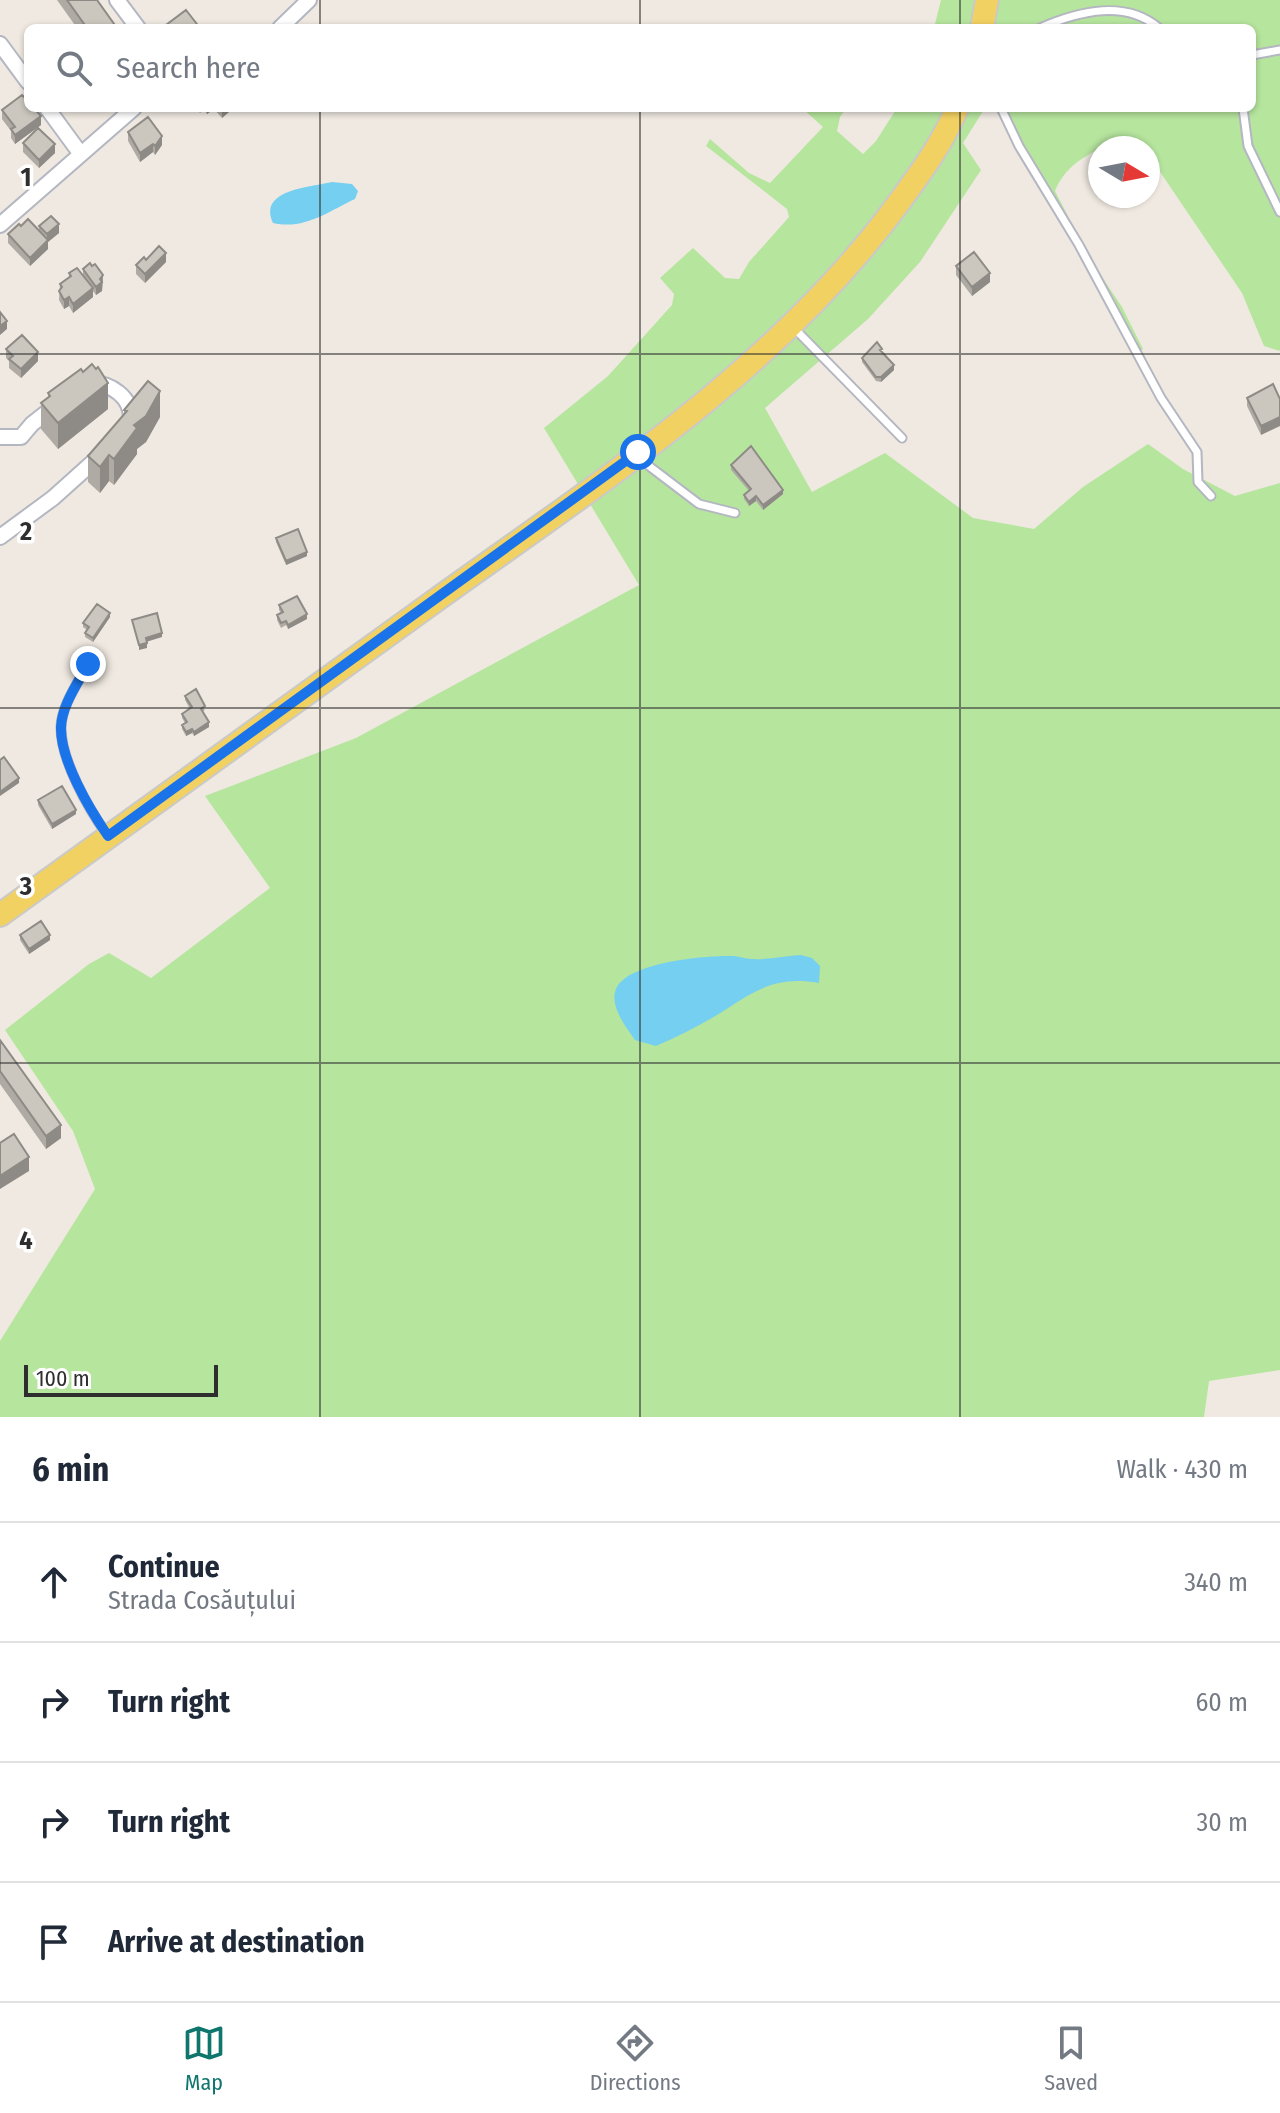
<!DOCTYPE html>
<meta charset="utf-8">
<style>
:root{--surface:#fff;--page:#f6f6f7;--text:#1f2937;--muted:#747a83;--line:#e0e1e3;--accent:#0f766e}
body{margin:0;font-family:"Fira Sans Condensed",sans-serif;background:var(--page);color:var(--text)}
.compass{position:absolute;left:1088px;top:136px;width:72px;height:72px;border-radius:50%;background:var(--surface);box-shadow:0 2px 6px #0004;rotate:100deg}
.scale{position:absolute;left:24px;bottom:20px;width:194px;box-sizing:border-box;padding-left:8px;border:4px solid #2e2e2e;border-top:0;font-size:22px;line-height:28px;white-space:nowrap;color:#2e2e2e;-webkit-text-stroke:6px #fff;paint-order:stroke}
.stop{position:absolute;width:24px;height:24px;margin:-18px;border:6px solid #1a73e8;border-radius:50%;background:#fff}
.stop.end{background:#1a73e8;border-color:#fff;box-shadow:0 2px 8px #0008}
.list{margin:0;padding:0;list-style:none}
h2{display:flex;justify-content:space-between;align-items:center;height:104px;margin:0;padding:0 32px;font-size:34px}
h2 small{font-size:26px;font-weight:400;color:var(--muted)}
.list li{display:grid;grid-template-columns:52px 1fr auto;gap:24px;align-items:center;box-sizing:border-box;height:120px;padding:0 32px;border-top:2px solid var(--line)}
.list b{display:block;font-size:30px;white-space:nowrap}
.list p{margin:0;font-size:26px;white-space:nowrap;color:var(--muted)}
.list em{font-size:26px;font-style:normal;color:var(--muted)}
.icon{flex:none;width:44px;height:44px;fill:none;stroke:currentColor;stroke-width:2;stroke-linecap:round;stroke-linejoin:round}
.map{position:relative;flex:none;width:1280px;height:1417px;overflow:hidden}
.search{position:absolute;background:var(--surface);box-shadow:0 2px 6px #0004;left:24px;right:24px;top:24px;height:88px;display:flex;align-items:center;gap:20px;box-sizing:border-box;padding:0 28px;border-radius:12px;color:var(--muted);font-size:30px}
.sheet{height:584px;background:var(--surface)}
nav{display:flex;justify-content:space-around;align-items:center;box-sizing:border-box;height:112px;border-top:2px solid var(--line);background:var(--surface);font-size:22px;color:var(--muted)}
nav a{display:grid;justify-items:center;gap:4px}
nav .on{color:var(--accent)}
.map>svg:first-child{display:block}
.green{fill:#b6e59e}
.water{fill:#75cff0}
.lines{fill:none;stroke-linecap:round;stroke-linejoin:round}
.lane-casing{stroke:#b4b7c1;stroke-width:11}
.street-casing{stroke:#b4b7c1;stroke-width:18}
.primary-casing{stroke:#c9c9c9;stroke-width:26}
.lane{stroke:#fff;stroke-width:7}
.street{stroke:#fff;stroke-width:14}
.primary{stroke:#f2d163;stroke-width:22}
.wall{fill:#afaba4}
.shaded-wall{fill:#8e8b86}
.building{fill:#cbc7bf;stroke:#8e8b86;stroke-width:2}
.route{stroke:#1a73e8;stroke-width:10}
.grid{fill:none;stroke:#2e2e2e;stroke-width:2;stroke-opacity:0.55}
.grid-label{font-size:26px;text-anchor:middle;font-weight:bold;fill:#2e2e2e;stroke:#fff;stroke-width:7;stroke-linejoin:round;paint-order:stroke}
</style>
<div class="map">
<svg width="1280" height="1417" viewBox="0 0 1280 1417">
<rect width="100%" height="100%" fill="#efe9e1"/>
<path class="green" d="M 941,0 L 1280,0 L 1280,351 L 1264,346 L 1242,293 L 1148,154 L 1148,148 L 1121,139 C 1095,151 1067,161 1055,191 L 1090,259 L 1122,307 L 1143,349 L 1134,355 L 1103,291 L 1020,154 L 996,108 L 1252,108 L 1252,28 L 934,28 Z
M 802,108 L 846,108 L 840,117 L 837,131 L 863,154 L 876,141 L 897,108 L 985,108 L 963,143 L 981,170 L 920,262 L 868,319 L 765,408 L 812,492 L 885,453 L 973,518 L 1034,529 L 1083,487 L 1148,444 L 1183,469 L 1235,496 L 1280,483 L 1280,1370 L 1209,1381 L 1204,1417 L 0,1417 L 0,1341 L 95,1189 L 73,1131 L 5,1030 L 89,964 L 109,953 L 151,978 L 270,888 L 205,796 L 356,738 L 639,585 L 544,428 L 608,376 L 672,305 L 674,294 L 660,278 L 693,248 L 725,278 L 739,279 L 749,262 L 789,217 L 787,209 L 706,146 L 710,139 L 749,173 L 770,183 L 823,127 Z"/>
<path class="water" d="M 332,182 L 352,184 L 358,191 L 355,199 C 327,212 305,230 273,223 C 257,189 312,187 332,182 Z
M 801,955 L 812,958 L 820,966 L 819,983 C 774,975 753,992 717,1015 C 697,1027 677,1037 656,1046 L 635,1040 C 626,1027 609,1006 616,989 C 627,962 707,955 733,956 C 739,956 745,959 751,959 C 768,960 785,956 801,955 Z"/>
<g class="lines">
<defs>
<path id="lane" d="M 1040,28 C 1081,10 1126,0 1159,28
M 1252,55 L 1280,50
M 1001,108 L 1019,146 L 1079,245 L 1161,398 L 1197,452 L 1198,482 L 1211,496
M 1243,108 L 1248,146 L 1280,212
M 794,328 L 902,438
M 640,455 L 649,466 L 699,504 L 735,513
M 88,664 C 78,683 61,706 61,728 C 61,760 88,808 106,833"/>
<path id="street" d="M 117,0 L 138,28
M 280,28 L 309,0
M 0,44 L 28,82
M 47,108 L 80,153
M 0,225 L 134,108
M 90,383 C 111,383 132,397 131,420
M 0,437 L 21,437 L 32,424 L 56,405
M 0,537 L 53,498 L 102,454"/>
<path id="primary" d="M 982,28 L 987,0
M 0,915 C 144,811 288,707 432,603 C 597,484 775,371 897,205 C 919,175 943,143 957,108"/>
</defs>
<use href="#lane" class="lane-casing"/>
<use href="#street" class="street-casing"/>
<use href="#primary" class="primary-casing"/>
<use href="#lane" class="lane"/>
<use href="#street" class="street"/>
<use href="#primary" class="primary"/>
</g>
<path class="wall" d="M 57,0 L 97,0 L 117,28 L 77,28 Z
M 196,108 L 229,108 L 229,112 L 222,118 L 214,109 L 207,114 L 204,110 L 200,113 Z
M 2,110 L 41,125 L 15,144 L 11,138 L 11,131 L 2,119 Z
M 128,132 L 162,145 L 155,155 L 153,152 L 140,162 L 128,141 Z
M 23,143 L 55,153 L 39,168 L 23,152 Z
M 21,226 L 39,231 L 39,226 L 59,233 L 48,242 L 48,249 L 30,266 L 8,243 L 8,234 Z
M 146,260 L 166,262 L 145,283 L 136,274 L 136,265 Z
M 956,266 L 990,282 L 972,296 L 956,275 Z
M 83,269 L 103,275 L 102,291 L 96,295 L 93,291 L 93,297 L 73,313 L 69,306 L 64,309 L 59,300 L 60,284 L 69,278 L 69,273 L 83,275 Z
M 6,349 L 38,361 L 21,378 L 9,368 L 9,361 L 6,358 Z
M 882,352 L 894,370 L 881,382 L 876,381 L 862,362 L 862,358 Z
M 83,372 L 108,409 L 58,449 L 41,429 L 41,403 L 48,398 L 48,393 Z
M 1273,384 L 1261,435 L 1247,406 L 1247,398 Z
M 124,410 L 160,417 L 146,442 L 137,449 L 137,454 L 114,485 L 109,481 L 100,493 L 88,482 L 88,456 L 124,414 Z
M 731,465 L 783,494 L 763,510 L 756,501 L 749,506 L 744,499 L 744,495 L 749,491 L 731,470 Z
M 276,538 L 307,556 L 286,565 L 276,542 Z
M 279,605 L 307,619 L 288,629 L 286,625 L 281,628 L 277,620 L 277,615 L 281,613 L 279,610 Z
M 110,617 L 93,642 L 85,637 L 85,633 L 87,630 L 83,627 L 83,623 Z
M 185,696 L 205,710 L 202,712 L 209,727 L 194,736 L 192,733 L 186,736 L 182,729 L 182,725 L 185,723 L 182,718 L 182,714 L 190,709 L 185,700 Z
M 38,800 L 76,814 L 52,829 L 38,805 Z
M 20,935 L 50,940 L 29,954 L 20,940 Z
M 0,1040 L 61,1138 L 46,1149 L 0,1084 Z"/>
<path class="shaded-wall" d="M 207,108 L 214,108 L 214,109 L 207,114 Z
M 223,108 L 229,108 L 229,112 L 222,118 L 222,109 Z
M 41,116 L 41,125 L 15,144 L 15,135 Z
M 162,136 L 162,145 L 155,155 L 155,146 Z
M 55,144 L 55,153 L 39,168 L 39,160 Z
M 153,144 L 153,152 L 140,162 L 140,153 Z
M 59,224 L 59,233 L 48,242 L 48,249 L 30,266 L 30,258 L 47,242 L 47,234 Z
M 166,253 L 166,262 L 145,283 L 145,274 Z
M 990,273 L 990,282 L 972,296 L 972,287 Z
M 103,275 L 102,291 L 96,295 L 96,287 Z
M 93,288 L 93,297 L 73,313 L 73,304 Z
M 69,297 L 69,306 L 64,309 L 64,300 Z
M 7,321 L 7,329 L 0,335 L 0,326 Z
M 38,352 L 38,361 L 21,378 L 21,369 Z
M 894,365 L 894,370 L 881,382 L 881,377 Z
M 108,383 L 108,409 L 58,449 L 58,423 Z
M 160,391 L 160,417 L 146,442 L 137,449 L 137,454 L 114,485 L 114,459 L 134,425 Z
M 1280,417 L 1280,426 L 1261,435 L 1261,426 Z
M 109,455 L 109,481 L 100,493 L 100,467 Z
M 783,490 L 783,494 L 763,510 L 763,505 Z
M 756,496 L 756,501 L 749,506 L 749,502 Z
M 307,552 L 307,556 L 286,565 L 286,561 Z
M 110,613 L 110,617 L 93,642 L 93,638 Z
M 307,614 L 307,619 L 288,629 L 288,625 Z
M 162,633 L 162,637 L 146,642 L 146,638 Z
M 147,643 L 147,648 L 139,650 L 139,645 Z
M 209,722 L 209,727 L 194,736 L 194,732 Z
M 192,729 L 192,733 L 186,736 L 186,732 Z
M 19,778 L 19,783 L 0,796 L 0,792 Z
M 76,810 L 76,814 L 52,829 L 52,824 Z
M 50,935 L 50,940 L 29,954 L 29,949 Z
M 61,1125 L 61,1138 L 46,1149 L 46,1136 Z
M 29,1157 L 29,1171 L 0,1189 L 0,1176 Z"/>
<path class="building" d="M 67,0 L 97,0 L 117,28 L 87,28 Z
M 186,10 L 200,28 L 168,28 L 166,25 Z
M 22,95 L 28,101 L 28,108 L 34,108 L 41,116 L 15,135 L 11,129 L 15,127 L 2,110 Z
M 148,117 L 162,136 L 155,146 L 153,144 L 140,153 L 128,132 Z
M 38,128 L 55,144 L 39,160 L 23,143 Z
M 51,216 L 59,224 L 47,234 L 39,226 Z
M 28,219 L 48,240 L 30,258 L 8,234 L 19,224 L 21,226 Z
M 159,246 L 166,253 L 145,274 L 136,265 L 144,257 L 146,260 Z
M 974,252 L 990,273 L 972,287 L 956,266 Z
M 90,263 L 92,266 L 95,264 L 103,275 L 100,279 L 102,282 L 96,287 L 83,269 Z
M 77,268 L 93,288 L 73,304 L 69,297 L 64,300 L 59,291 L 62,287 L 60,284 L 71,276 L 69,273 Z
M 0,312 L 7,321 L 0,326 Z
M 22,335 L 38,352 L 21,369 L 9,359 L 13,356 L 6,349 Z
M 877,342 L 882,349 L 880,350 L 894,365 L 881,377 L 876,377 L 862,358 Z
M 92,364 L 96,369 L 98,367 L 108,383 L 58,423 L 41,403 L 50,396 L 48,393 L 81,369 L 83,372 Z
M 148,381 L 160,391 L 146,416 L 134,425 L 137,428 L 114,459 L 109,455 L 100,467 L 88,456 L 127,411 L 124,410 Z
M 1273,384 L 1280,399 L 1280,417 L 1261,426 L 1247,398 Z
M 751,446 L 783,490 L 763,505 L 756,496 L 749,502 L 744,495 L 751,489 L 731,465 Z
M 298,529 L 307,552 L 286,561 L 276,538 Z
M 297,596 L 307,614 L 288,625 L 286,621 L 281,623 L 277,615 L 283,612 L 279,605 Z
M 97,604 L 110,613 L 93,638 L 85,633 L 89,627 L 83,623 Z
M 157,613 L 162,633 L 146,638 L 147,643 L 139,645 L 132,620 Z
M 196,689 L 205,706 L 201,709 L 209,722 L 194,732 L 192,729 L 186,732 L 182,725 L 187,722 L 182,714 L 192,707 L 185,696 Z
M 4,757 L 19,778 L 0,792 L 0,760 Z
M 62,786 L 76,810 L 52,824 L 38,800 Z
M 41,921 L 50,935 L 29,949 L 20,935 Z
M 0,1040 L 61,1125 L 46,1136 L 0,1071 Z
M 14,1134 L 29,1157 L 0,1176 L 0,1143 Z"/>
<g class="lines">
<path class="route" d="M 88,664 C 78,683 62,705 61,727 C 60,760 90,810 108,836 L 638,452"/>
</g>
<path class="grid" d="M 320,0 L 320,28M 640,0 L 640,28M 960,0 L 960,28M 320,108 L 320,1417M 640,108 L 640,1417M 960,108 L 960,1417M 0,354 L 1280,354M 0,708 L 1280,708M 0,1063 L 1280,1063"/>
<g class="grid-label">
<text x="26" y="186">1</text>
<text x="26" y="540">2</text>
<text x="26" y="895">3</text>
<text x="26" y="1249">4</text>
</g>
</svg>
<svg class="compass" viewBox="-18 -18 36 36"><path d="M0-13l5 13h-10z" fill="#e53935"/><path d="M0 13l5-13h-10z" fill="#747a83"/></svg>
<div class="scale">100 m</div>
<div class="stop" style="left:638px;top:452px"></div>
<div class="stop end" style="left:88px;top:664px"></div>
<div class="search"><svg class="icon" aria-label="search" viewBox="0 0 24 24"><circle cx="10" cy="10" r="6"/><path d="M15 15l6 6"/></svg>Search here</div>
</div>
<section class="sheet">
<h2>6 min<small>Walk · 430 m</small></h2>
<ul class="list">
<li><svg class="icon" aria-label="ahead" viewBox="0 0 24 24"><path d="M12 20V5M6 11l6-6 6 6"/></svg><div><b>Continue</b><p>Strada Cosăuțului</p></div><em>340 m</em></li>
<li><svg class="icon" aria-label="right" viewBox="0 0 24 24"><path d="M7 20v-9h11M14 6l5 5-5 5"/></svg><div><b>Turn right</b></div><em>60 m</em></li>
<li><svg class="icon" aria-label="right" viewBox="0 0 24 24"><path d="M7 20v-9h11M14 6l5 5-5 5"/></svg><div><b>Turn right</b></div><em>30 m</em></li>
<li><svg class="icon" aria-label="arrive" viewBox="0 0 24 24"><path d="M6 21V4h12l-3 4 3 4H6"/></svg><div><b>Arrive at destination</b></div></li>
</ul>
</section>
<nav>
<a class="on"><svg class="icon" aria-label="map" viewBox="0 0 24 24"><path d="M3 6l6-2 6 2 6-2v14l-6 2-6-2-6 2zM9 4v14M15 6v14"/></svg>Map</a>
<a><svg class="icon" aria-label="directions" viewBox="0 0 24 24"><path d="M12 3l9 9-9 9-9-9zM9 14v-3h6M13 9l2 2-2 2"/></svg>Directions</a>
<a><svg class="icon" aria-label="saved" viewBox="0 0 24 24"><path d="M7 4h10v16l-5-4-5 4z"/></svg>Saved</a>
</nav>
